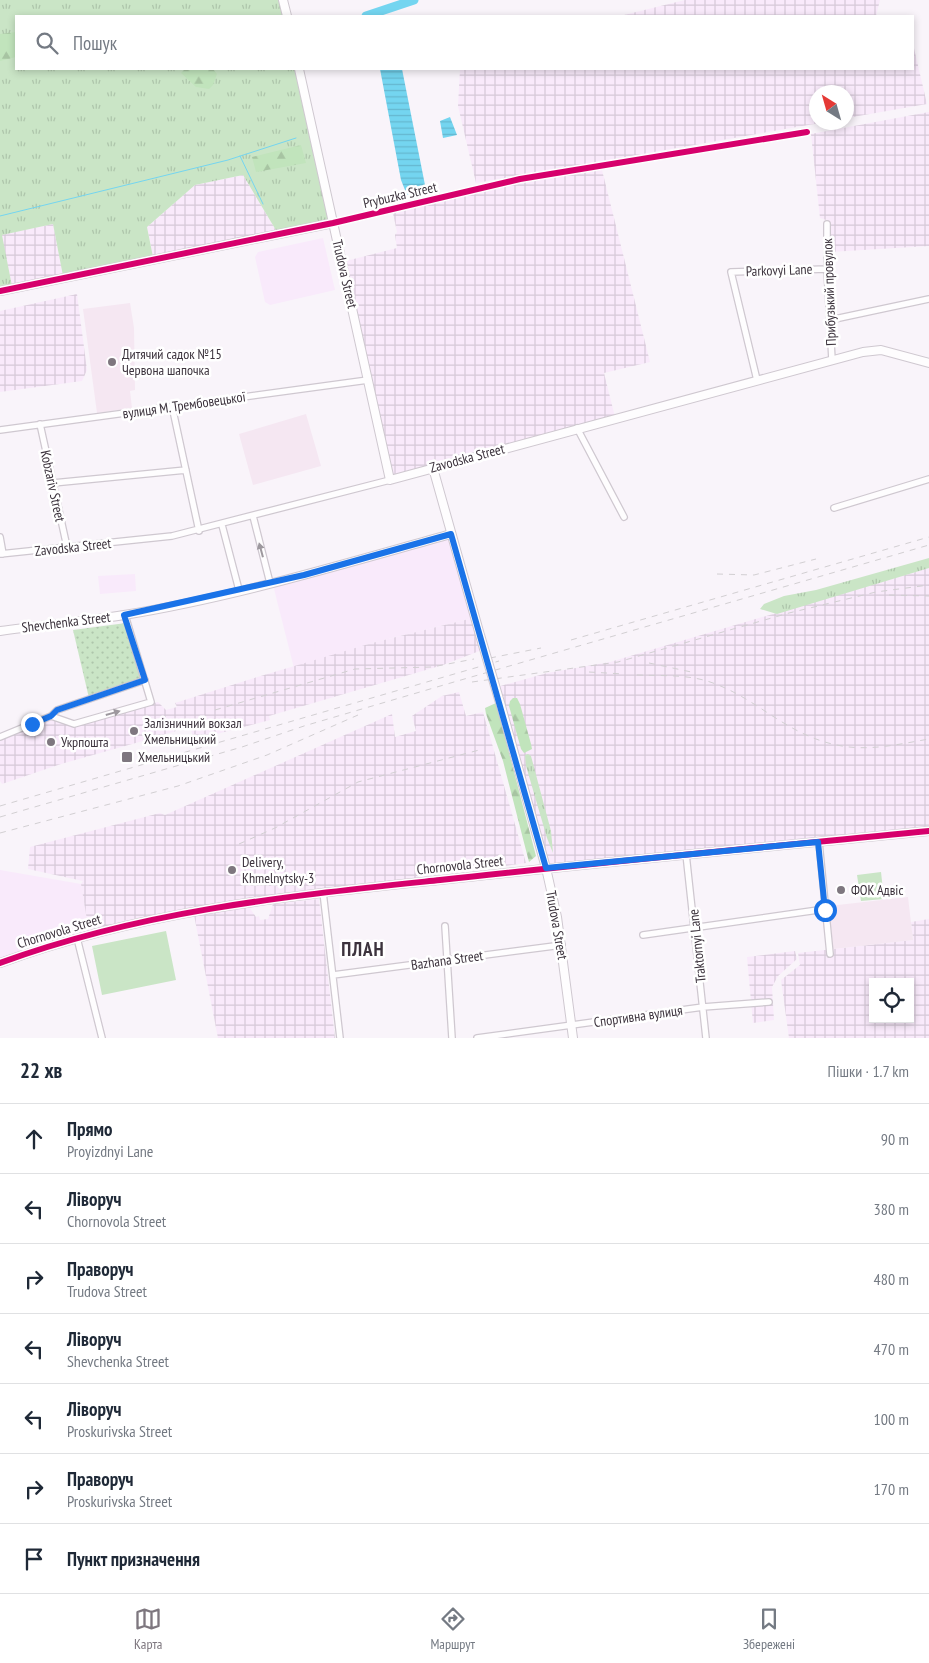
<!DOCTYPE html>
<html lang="uk">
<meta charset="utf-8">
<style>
:root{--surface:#fff;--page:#f2f2f3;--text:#1f2937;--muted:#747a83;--line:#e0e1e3;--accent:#7e777f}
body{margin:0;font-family:"PT Sans Narrow",sans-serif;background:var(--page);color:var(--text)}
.controls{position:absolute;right:15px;bottom:15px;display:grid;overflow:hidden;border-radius:0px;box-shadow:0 2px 8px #0003}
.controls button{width:45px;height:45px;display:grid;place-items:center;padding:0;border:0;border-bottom:1px solid var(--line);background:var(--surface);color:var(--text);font:25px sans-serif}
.compass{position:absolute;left:809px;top:85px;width:45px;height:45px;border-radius:50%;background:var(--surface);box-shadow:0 2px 8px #0003;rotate:323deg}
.stop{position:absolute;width:15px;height:15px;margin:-11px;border:4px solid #1a73e8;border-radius:50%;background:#fff}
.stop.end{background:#1a73e8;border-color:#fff;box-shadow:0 1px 5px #0008}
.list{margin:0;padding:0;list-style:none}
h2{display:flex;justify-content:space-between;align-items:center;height:65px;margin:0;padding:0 20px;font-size:21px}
h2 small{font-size:16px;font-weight:400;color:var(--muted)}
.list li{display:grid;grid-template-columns:32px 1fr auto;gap:15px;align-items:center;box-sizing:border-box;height:70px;padding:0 20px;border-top:1px solid var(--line)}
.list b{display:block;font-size:19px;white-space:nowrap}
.list p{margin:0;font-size:16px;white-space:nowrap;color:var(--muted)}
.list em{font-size:16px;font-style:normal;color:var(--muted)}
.icon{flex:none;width:28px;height:28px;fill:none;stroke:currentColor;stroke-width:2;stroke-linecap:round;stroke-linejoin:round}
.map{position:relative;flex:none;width:929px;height:1038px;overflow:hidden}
.search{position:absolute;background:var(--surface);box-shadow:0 2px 8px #0003;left:15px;right:15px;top:15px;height:55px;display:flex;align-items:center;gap:12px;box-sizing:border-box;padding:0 18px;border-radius:0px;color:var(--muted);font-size:19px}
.sheet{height:555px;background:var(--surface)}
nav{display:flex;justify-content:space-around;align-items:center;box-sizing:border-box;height:70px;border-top:1px solid var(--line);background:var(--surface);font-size:14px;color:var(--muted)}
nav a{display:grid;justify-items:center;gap:2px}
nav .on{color:var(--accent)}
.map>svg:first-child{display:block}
.built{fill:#f9eafb}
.industrial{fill:url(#industrial-grid);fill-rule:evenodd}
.education{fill:#f5e7f2}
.grass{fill:url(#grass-tufts)}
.forest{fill:url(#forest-firs)}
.park{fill:url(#park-dots)}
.pitch{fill:#cae5c6}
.water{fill:url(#water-rules)}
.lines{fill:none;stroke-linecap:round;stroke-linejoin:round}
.stream{stroke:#74d5f0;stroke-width:1}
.river{stroke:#74d5f0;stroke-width:9}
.street-casing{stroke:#cfc8d0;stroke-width:8}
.secondary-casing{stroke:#cfc8d0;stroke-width:10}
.street{stroke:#fefdfe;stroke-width:5.5}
.secondary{stroke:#fefdfe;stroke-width:8}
.rail{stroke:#d2cfd2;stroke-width:1;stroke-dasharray:6 6;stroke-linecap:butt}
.secondary-bridge-casing{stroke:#cfc8d0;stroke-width:10;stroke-linecap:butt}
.secondary-bridge{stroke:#fefdfe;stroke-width:8}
.cycleway-casing{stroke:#fff;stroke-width:9}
.cycleway{stroke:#d6006c;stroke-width:6}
.oneway{fill:#9d989e}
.route{stroke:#1a73e8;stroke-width:6}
.poi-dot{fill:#7e777f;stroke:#fff;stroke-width:2}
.labels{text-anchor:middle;stroke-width:5;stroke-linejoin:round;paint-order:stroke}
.street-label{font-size:14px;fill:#3c333d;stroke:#fff}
.poi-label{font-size:14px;fill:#3c333d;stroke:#fff;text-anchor:start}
.district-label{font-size:19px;font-weight:bold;letter-spacing:1px;fill:#3c333d;stroke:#fff}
</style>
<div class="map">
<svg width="929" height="1038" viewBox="0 0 929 1038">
<defs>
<pattern id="industrial-grid" width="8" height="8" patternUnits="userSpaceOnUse" patternTransform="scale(1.25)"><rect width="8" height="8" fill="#f9eafb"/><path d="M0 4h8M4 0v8" fill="none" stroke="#d6c9d8"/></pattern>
<pattern id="grass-tufts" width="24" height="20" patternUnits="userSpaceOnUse" patternTransform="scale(1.25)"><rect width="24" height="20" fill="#cae5c6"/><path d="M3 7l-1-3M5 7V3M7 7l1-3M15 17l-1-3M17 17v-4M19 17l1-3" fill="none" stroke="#aec5ab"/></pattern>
<pattern id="forest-firs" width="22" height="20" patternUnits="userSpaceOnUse" patternTransform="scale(1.25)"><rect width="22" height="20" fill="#c1e4bc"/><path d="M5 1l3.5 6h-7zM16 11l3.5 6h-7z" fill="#a7c4a2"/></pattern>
<pattern id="park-dots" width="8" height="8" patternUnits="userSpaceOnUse" patternTransform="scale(1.25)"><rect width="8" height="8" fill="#cae5c6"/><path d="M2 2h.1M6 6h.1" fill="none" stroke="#aec5ab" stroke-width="1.8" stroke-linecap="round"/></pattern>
<pattern id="water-rules" width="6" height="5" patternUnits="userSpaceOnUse" patternTransform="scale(1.25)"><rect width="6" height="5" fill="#74d5f0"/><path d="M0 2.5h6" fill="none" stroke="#65b7cf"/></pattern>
</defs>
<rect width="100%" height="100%" fill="#f9f4fa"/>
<path class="built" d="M 323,238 L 335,290 L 270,305 L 265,302 L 255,257 L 258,252 Z
M 450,537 L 473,618 L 372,643 L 294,668 L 273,585 Z
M 135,574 L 136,591 L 100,594 L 98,576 Z
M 0,870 L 81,884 L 89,932 L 0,960 Z"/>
<path class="industrial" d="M 685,0 L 880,0 L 876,16 L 620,16 Z
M 913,44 L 927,104 L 847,118 L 846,92 L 816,92 L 816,122 L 820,123 L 476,183 L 458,106 L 460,69 L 913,69 Z
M 929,112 L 929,246 L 830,252 L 829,221 L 820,218 L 811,134 Z
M 601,166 L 650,362 L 604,373 L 615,417 L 390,480 L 342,262 L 397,248 L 395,235 L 397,232 L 392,209 L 478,189 Z
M 243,175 L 277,232 L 153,257 L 147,227 L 195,185 Z
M 53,224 L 63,276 L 12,286 L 1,235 Z
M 77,294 L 87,370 L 82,381 L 0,392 L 0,311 Z
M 929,568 L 929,829 L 548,866 L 497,687 L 547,673 L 610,662 Z
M 473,618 L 482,650 L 443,665 L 269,716 L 270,720 L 194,740 L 190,727 L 162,735 L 163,739 L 158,741 L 157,737 L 61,764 L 2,784 L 0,781 L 0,739 L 51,719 L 74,727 L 158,702 L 166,710 L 177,707 L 175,703 L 251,679 L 372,643 Z
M 459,692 L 466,716 L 483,712 L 526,863 L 185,909 L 123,921 L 89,932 L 81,884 L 83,881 L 28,869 L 30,847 L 160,813 L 165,815 L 392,714 L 395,737 L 416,731 L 412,716 L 442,696 Z
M 319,899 L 335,1038 L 218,1038 L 194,915 L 249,907 L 256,917 L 259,916 L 260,920 L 268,919 L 273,904 Z
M 929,919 L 929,1038 L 789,1038 L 781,980 L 800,965 L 798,953 L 913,940 L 911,922 ZM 873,982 L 910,982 L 910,1019 L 873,1019 Z
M 795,951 L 797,959 L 778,976 L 772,987 L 774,1020 L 753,1023 L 747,957 Z"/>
<path class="education" d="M 130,303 L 134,328 L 135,390 L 130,391 L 132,408 L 97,413 L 83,309 Z
M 306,414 L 321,466 L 253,485 L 239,434 Z
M 908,897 L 913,940 L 833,949 L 829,906 Z"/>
<path class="grass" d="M 0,0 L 281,0 L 284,16 L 16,16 L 16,69 L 296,69 L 331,221 L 277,232 L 243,175 L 195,185 L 147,227 L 153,257 L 63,276 L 53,224 L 2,235 L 12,286 L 0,289 Z
M 929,558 L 929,568 L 777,614 L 760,609 L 764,604 L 784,596 L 816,590 Z
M 528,754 L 531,756 L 551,831 L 553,853 L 547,838 L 526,766 L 525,755 Z"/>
<path class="forest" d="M 16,32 L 16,57 L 0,61 L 0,34 Z
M 185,69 L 213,69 L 217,74 L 213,85 L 209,89 L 196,87 L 181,73 Z
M 301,145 L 306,163 L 256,172 L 252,157 Z
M 513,698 L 517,698 L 520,704 L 531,744 L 532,749 L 524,753 L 521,749 L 509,706 L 510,701 Z
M 496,703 L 536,856 L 529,862 L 503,761 L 486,714 L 485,708 Z"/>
<path class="park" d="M 126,623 L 145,680 L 89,698 L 73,630 Z"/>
<path class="pitch" d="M 881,872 L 884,899 L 861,901 L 857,875 Z
M 166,931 L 176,980 L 102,995 L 92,946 Z"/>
<path class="water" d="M 380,69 L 402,69 L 425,185 L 421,191 L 407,195 L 401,180 Z
M 450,117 L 457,135 L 443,138 L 440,121 Z"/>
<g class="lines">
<path class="stream" d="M 378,13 L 379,16
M 240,156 L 263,204
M 0,216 L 228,160 L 296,138"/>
<path class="river" d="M 366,16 L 414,0"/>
<defs>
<path id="street" d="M 333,223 L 520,179 L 807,132
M 827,224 L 827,269 L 832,360
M 830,320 L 929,299
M 757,380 L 731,272 L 827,269
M 172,406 L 199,531
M 40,424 L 67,547
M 577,428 L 624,517
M 0,430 L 368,380
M 53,483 L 186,470
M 834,508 L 929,479
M 253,516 L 270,583
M 222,525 L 239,590
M 0,537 L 3,554
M 0,554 L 172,536 L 390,480
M 51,716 L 74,724 L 151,702 L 125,615
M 0,737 L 51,716 L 57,710 L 145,680
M 819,842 L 830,954
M 686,854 L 706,1038
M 323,892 L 340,1038
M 445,926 L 452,1038
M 643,935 L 825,909
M 77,938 L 102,1038
M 333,975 L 562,945
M 477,1038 L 703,1007 L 769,1002"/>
<path id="secondary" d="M 283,0 L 287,16
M 299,69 L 390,480 L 863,352 L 881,350 L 929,363
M 0,291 L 333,223
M 433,468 L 480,635
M 0,631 C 41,625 83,622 124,615 C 235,597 343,564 451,534
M 501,706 L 546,868 L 557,917 L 573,1038
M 0,963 C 144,910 289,896 440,880 C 603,862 766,847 929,831"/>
</defs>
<use href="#street" class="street-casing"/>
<use href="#secondary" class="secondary-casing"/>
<use href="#street" class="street"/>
<use href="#secondary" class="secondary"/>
<path class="rail" d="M 717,574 L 754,575 L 816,559
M 889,595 L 929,596
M 571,640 L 929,537
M 490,658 L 541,648
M 649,663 L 696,673
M 589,672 L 623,674
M 637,675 C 662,676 689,674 713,683 C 760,700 788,737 842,746 C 871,751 900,744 929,739
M 472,682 L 618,662 L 789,613 L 876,592 L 929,585
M 215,710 L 355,669 L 432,667 L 474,659
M 0,806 L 499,661
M 0,817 L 242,747 L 304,726 L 454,682 L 929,545
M 0,833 L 178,786 L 267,755 L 358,715
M 239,844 L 275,828 L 358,782 L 483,749"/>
<defs>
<path id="secondary-bridge" d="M 480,635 L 501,706"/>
</defs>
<use href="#secondary-bridge" class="secondary-bridge-casing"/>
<use href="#secondary-bridge" class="secondary-bridge"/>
<defs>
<path id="cycleway" d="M 0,291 L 333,223 L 520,179 L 807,132
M 0,963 C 144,910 289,896 440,880 C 603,862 766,847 929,831"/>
</defs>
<use href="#cycleway" class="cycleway-casing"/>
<use href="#cycleway" class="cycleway"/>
</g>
<defs><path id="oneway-solid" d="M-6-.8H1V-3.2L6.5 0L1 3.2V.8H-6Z" transform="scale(1.25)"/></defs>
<g class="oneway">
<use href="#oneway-solid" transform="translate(261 550) rotate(-105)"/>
<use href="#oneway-solid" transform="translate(113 713) rotate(-16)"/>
</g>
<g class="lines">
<path class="route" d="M 32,724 L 51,716 L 57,710 L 145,680 L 124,615 L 304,575 L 451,534 L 546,868 L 818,842 L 825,910"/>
</g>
<g class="poi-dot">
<circle cx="112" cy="362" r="5"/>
<circle cx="134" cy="731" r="5"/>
<circle cx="51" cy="742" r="5"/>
<rect x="121" y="751" width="12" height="12" rx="2.5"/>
<circle cx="232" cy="870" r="5"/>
<circle cx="841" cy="890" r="5"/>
</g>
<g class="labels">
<g class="street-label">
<text transform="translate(400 195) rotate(-13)" y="5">Prybuzka Street</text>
<text transform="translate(779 270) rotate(-2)" y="5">Parkovyi Lane</text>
<text transform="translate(345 274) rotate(77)" y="5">Trudova Street</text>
<text transform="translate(829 292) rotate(-92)" y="5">Прибузький провулок</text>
<text transform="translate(184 405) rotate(-8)" y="5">вулиця М. Трембовецької</text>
<text transform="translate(467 458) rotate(-15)" y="5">Zavodska Street</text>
<text transform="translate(53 486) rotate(78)" y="5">Kobzariv Street</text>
<text transform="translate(73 547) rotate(-6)" y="5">Zavodska Street</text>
<text transform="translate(66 622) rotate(-7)" y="5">Shevchenka Street</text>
<text transform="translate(460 865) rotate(-6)" y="5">Chornovola Street</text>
<text transform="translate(557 925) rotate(80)" y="5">Trudova Street</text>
<text transform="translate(59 931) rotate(-17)" y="5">Chornovola Street</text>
<text transform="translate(697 946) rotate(-96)" y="5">Traktornyi Lane</text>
<text transform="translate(447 960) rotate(-8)" y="5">Bazhana Street</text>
<text transform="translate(638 1016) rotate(-8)" y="5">Спортивна вулиця</text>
</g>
<g class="poi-label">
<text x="122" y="359">Дитячий садок №15<tspan x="122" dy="16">Червона шапочка</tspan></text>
<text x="144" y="728">Залізничний вокзал<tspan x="144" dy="16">Хмельницький</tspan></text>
<text x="61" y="747">Укрпошта</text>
<text x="138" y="762">Хмельницький</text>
<text x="242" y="867">Delivery,<tspan x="242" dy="16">Khmelnytsky-3</tspan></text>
<text x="851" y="895">ФОК Адвіс</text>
</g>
<g class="district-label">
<text x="363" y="956">ПЛАН</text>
</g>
</g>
</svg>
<div class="controls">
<button><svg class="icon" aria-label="locate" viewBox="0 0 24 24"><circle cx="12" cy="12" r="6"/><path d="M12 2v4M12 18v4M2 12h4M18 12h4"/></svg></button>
</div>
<svg class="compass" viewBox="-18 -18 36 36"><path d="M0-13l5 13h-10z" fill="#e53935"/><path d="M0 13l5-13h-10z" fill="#747a83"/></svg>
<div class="stop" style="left:825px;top:910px"></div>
<div class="stop end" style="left:32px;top:724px"></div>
<div class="search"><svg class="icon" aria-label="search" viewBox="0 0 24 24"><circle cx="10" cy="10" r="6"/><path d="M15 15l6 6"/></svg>Пошук</div>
</div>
<section class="sheet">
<h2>22 хв<small>Пішки · 1.7 km</small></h2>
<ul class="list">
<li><svg class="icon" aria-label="ahead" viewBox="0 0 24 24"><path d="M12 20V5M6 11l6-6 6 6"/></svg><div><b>Прямо</b><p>Proyizdnyi Lane</p></div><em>90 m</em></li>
<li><svg class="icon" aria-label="left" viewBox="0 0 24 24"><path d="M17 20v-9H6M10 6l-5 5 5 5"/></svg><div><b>Ліворуч</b><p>Chornovola Street</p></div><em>380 m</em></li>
<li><svg class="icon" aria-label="right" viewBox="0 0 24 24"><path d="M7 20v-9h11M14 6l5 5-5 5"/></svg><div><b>Праворуч</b><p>Trudova Street</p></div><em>480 m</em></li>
<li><svg class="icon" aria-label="left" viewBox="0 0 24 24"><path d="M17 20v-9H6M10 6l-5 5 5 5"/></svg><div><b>Ліворуч</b><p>Shevchenka Street</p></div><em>470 m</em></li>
<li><svg class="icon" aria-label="left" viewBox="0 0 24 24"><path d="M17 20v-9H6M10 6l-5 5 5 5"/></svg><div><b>Ліворуч</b><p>Proskurivska Street</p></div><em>100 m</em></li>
<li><svg class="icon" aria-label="right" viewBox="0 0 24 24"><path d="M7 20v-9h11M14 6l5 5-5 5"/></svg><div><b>Праворуч</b><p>Proskurivska Street</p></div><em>170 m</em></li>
<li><svg class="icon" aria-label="arrive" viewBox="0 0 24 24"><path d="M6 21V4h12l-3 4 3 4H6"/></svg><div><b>Пункт призначення</b></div></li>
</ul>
</section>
<nav>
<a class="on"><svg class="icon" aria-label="map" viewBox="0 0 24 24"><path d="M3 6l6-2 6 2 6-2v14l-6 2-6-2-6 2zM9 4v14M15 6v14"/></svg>Карта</a>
<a><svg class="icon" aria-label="directions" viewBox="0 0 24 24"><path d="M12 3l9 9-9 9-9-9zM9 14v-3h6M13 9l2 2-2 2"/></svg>Маршрут</a>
<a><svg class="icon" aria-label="saved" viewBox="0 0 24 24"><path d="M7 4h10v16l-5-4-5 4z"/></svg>Збережені</a>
</nav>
